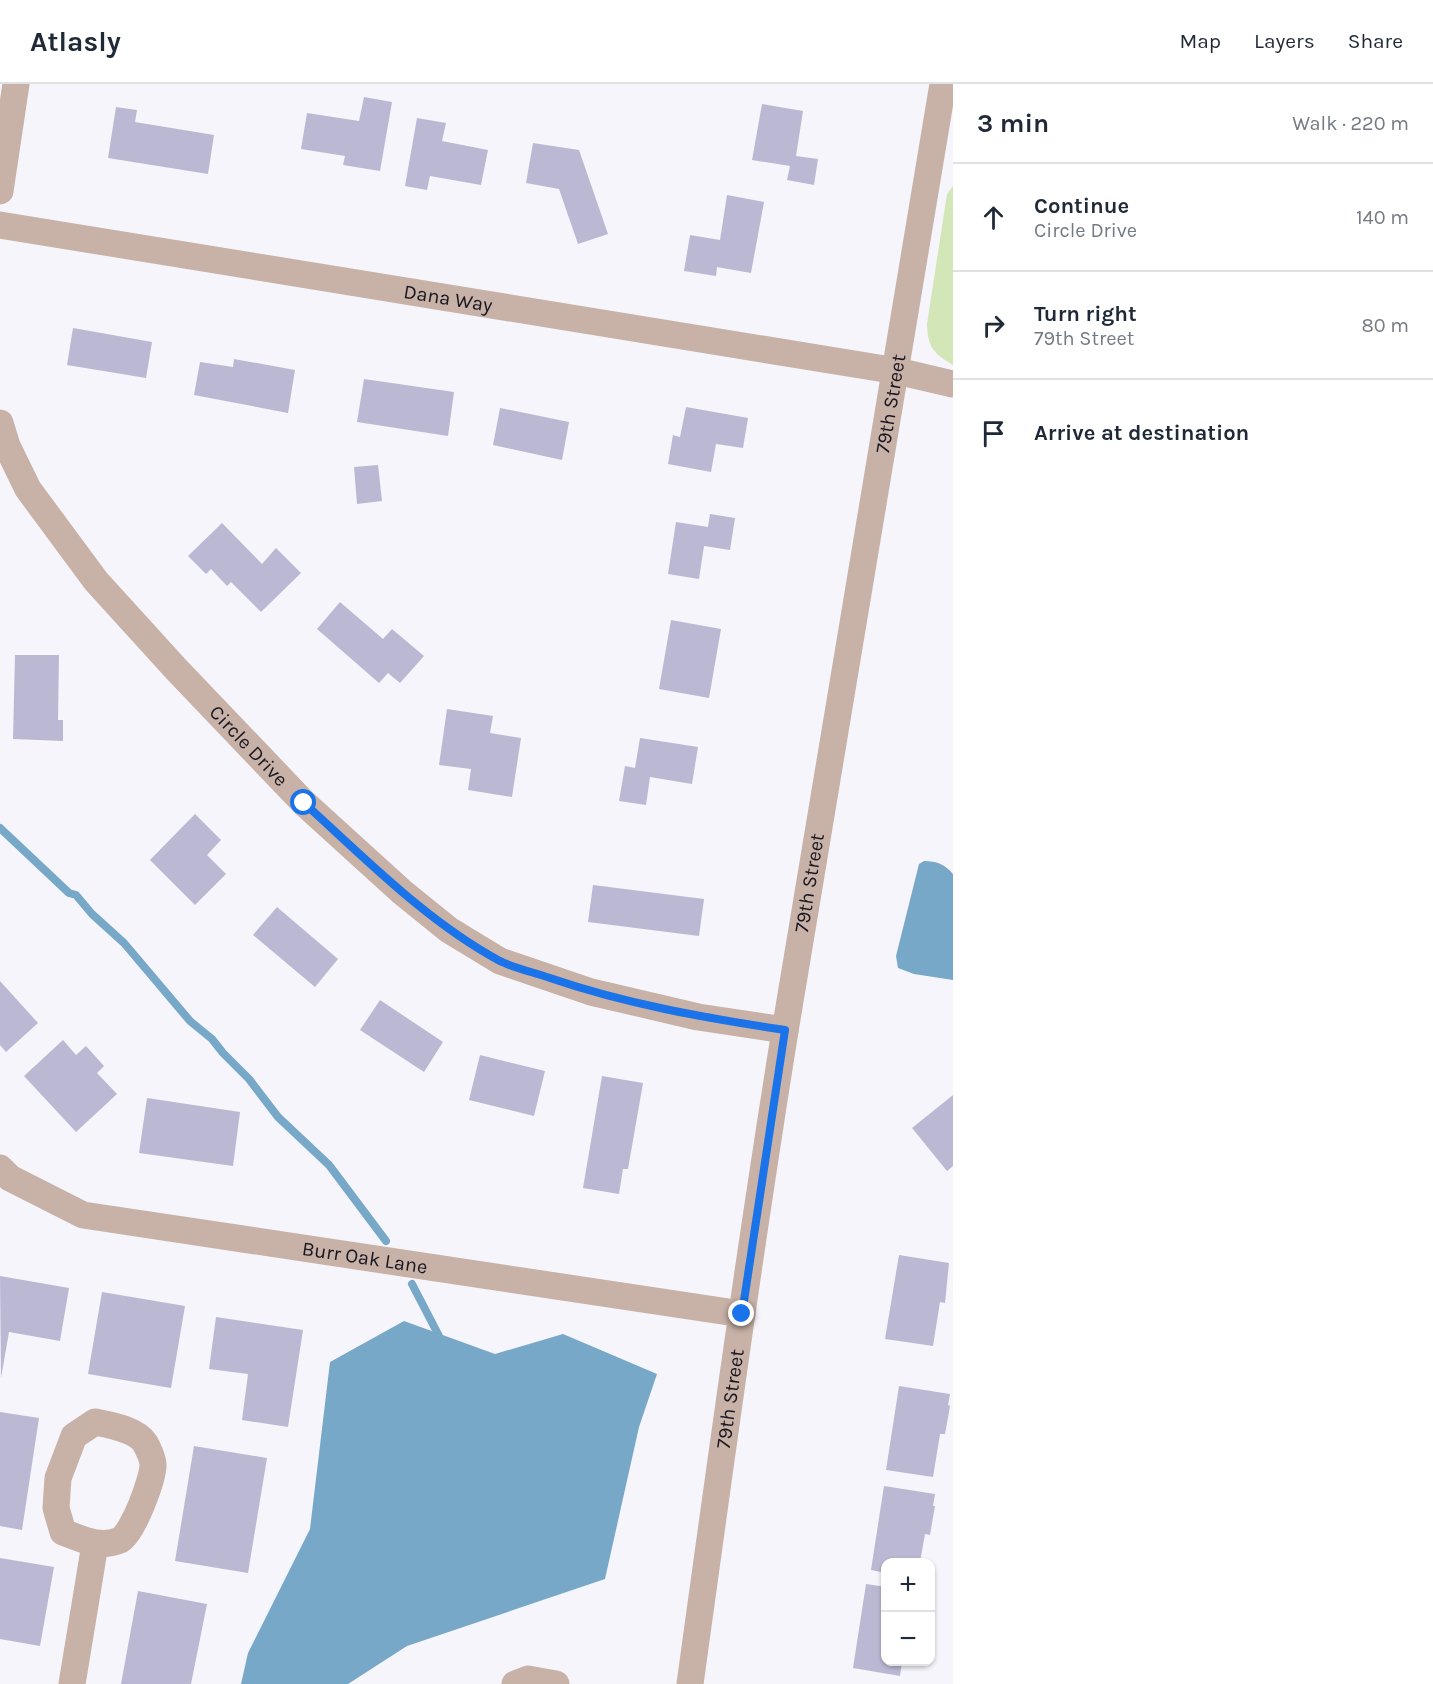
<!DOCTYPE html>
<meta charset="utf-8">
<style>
:root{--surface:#fff;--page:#f2f2f3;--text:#1f2937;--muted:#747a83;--line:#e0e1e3}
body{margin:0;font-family:Karla,sans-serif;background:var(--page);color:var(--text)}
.controls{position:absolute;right:18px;bottom:18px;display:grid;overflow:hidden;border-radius:12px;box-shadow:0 2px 4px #0004}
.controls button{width:54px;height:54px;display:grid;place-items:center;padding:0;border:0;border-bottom:2px solid var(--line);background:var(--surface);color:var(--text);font:30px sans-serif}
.stop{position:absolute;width:18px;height:18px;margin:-14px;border:4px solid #1a73e8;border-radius:50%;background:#fff}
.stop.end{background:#1a73e8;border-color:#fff;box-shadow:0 2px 6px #0008}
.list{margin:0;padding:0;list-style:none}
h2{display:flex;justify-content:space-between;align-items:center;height:78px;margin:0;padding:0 24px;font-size:26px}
h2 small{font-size:20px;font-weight:400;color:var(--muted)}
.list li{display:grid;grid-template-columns:39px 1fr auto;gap:18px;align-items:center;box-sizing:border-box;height:108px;padding:0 24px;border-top:2px solid var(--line)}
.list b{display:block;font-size:22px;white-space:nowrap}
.list p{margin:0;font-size:20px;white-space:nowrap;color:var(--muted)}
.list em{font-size:20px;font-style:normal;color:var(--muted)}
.icon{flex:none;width:33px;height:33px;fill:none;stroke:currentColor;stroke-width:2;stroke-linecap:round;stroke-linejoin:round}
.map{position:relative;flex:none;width:953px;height:1600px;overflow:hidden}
header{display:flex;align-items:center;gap:36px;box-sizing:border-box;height:84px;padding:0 30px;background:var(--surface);border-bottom:2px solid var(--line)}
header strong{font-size:28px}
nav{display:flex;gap:33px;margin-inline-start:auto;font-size:21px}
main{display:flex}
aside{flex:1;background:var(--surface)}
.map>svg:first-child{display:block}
.green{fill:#d3e6b7}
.water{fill:#78a8c8}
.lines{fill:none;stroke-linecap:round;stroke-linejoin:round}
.stream{stroke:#78a8c8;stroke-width:8}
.building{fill:#bbb8d4}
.minor{stroke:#c8b1a6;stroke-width:27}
.route{stroke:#1a73e8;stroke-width:8}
.labels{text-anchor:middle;stroke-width:4.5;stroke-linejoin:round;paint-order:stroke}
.street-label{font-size:20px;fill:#181721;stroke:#fff}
</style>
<header>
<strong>Atlasly</strong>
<nav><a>Map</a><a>Layers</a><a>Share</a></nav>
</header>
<main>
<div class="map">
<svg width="953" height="1600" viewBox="0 0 953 1600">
<rect width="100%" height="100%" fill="#f5f5fb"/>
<path class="green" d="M 953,102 L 953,281 C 933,269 928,264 927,240 L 947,110 Z"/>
<path class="water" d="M 924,777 C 937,777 944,780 953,790 L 953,896 L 914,890 L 898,884 L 896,872 L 919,780 Z
M 404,1237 L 495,1270 L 563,1250 L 657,1290 L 639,1343 L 605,1495 L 407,1562 L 348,1600 L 241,1600 L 248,1569 L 310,1445 L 330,1278 Z"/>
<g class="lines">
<path class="stream" d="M 0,744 L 69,809 L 76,811 L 92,830 L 124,859 L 190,937 L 212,955 L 223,969 L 249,995 L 278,1033 L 329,1081 L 386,1157
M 412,1200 L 439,1252 L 438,1259"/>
</g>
<path class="building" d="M 364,13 L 392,18 L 380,87 L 343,81 L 345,72 L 301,65 L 307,29 L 359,37 Z
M 762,20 L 803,27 L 796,72 L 818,75 L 814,101 L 787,96 L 790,82 L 752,76 Z
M 116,23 L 137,26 L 135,38 L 214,51 L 208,90 L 108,74 Z
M 417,34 L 446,39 L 442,57 L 488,66 L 481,101 L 430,92 L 427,106 L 405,102 Z
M 533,59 L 579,66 L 608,150 L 578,160 L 559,105 L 526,99 Z
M 727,111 L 764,118 L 751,189 L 717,183 L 716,192 L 684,187 L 690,151 L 720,156 Z
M 73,244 L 152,258 L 146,294 L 67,281 Z
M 234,275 L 295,286 L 288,329 L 194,311 L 200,278 L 233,283 Z
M 364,295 L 454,308 L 448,352 L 357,338 Z
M 686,323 L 748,334 L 743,364 L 716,360 L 711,388 L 668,380 L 673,351 L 680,353 Z
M 500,324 L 569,338 L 562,376 L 493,361 Z
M 378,381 L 382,417 L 357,420 L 354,383 Z
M 710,430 L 735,434 L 730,466 L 704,462 L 699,495 L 668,490 L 676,438 L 708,443 Z
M 222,439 L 262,480 L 276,464 L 301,489 L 261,528 L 231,498 L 227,502 L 211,485 L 206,490 L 188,472 Z
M 340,518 L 383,555 L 392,545 L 424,572 L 400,599 L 388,589 L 379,599 L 317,545 Z
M 671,536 L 721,545 L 709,614 L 659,605 Z
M 15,571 L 59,571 L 58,636 L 63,636 L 63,657 L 13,655 Z
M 447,625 L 493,632 L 490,649 L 521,654 L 512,713 L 468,706 L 471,685 L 439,681 Z
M 640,654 L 698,663 L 692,700 L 650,693 L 646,721 L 619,717 L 625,682 L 635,684 Z
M 195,730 L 221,756 L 207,771 L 226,790 L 195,821 L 150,776 Z
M 593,801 L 704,815 L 699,852 L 588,838 Z
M 277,823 L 338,875 L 315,903 L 253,851 Z
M 0,897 L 38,939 L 6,968 L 0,961 Z
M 380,916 L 443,958 L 424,988 L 360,946 Z
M 63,956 L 76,971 L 86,962 L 104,982 L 97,989 L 117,1010 L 76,1048 L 24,992 Z
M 480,971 L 545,987 L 534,1032 L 469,1016 Z
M 602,992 L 643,999 L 628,1085 L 623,1085 L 619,1110 L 583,1104 Z
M 953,1011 L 953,1082 L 947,1087 L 912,1044 Z
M 147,1014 L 240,1028 L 233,1082 L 139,1069 Z
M 899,1171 L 949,1179 L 945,1219 L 940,1218 L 933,1262 L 885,1255 Z
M 0,1192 L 69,1204 L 60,1257 L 9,1248 L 1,1294 Z
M 102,1208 L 185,1222 L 171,1304 L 88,1290 Z
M 216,1233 L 303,1246 L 288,1343 L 242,1336 L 248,1290 L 209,1285 Z
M 899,1302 L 950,1310 L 948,1321 L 950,1322 L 945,1350 L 940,1350 L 933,1393 L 886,1386 Z
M 0,1328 L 39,1334 L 22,1446 L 0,1442 Z
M 194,1362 L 267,1374 L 248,1489 L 175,1477 Z
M 884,1402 L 935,1410 L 933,1422 L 935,1422 L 930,1451 L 925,1450 L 920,1478 L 886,1478 L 886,1489 L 871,1486 Z
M 0,1474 L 54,1483 L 40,1562 L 0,1555 Z
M 866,1500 L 886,1503 L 886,1578 L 902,1578 L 900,1592 L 853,1584 Z
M 138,1507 L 207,1520 L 191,1600 L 121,1600 Z"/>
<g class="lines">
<g class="minor">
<path d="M 0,107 L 16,0"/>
<path id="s1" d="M 0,141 L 897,287 L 953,300"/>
<path id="s2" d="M 0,339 L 7,362 L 28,405 L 96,497 L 176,585 L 304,719 L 402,808 L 449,846 L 500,877 L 591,908 L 698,933 L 785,946"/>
<path id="s3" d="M 0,1084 L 10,1094 L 83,1131 L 742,1230"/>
<path d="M 95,1338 C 110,1341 136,1345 145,1359 C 148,1364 153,1375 153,1381 C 153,1395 133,1449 120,1456 C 100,1465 82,1455 63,1448 L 56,1424 L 58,1394 L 74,1352 Z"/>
<path d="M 72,1600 L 95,1460"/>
<path d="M 515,1600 L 528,1595 L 556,1600"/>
<path id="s4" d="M 690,1600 C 720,1382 750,1164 785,947 C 835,631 893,316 943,0"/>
</g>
</g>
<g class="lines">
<path class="route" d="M 304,719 C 365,774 425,836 498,876 C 513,884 533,888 550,894 C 626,920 705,934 785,946 L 742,1230"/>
</g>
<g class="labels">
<g class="street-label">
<text dy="7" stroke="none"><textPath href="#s1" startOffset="454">Dana Way</textPath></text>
<text dy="7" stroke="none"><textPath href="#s4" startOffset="1296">79th Street</textPath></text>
<text dy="7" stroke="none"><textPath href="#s2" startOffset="411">Circle Drive</textPath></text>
<text dy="7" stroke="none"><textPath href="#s4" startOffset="810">79th Street</textPath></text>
<text dy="7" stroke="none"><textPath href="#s3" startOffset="381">Burr Oak Lane</textPath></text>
<text dy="7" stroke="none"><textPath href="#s4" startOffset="288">79th Street</textPath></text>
</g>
</g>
</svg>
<div class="controls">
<button>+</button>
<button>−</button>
</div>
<div class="stop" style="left:304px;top:719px"></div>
<div class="stop end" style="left:742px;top:1230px"></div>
</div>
<aside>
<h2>3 min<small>Walk · 220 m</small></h2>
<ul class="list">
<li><svg class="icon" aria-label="ahead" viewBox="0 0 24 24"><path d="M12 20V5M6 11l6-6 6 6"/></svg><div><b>Continue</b><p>Circle Drive</p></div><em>140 m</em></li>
<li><svg class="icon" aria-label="right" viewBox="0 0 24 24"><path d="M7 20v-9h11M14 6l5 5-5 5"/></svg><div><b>Turn right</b><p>79th Street</p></div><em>80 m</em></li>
<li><svg class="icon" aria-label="arrive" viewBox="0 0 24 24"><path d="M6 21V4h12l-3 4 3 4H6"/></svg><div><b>Arrive at destination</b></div></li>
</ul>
</aside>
</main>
